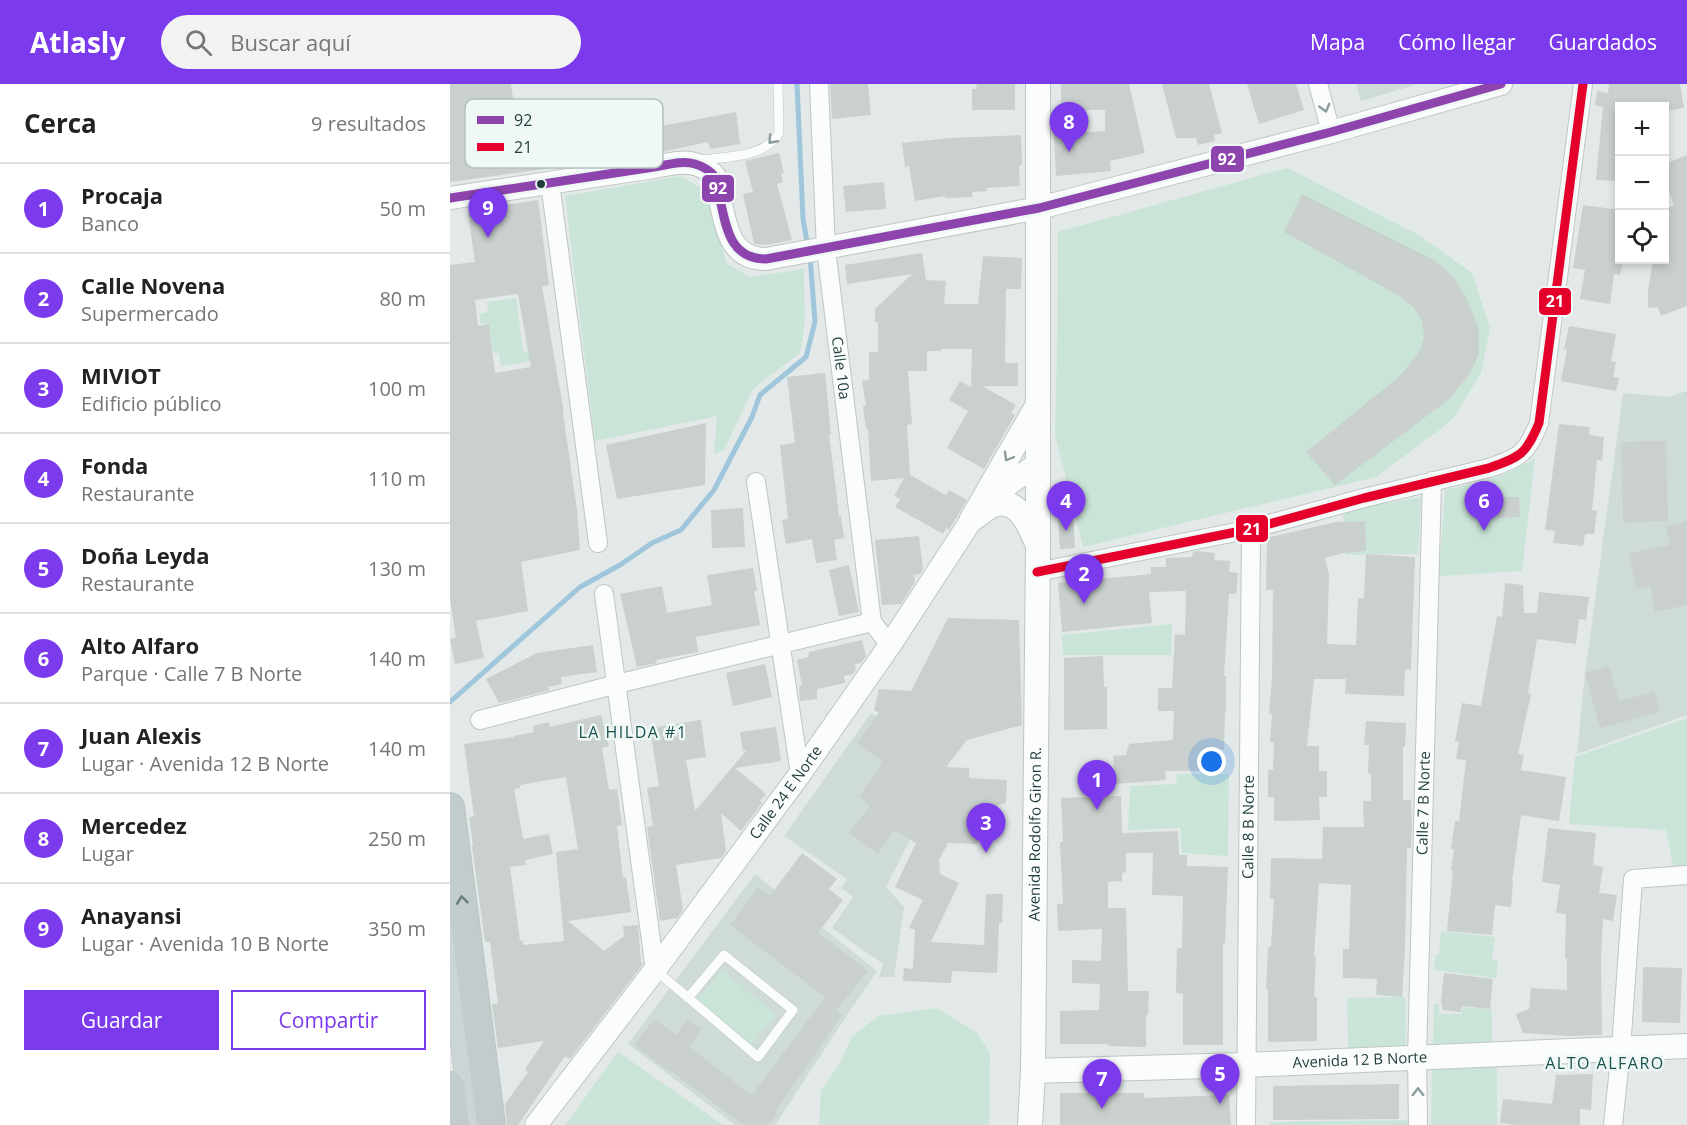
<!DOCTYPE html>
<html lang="es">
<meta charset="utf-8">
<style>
:root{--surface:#fff;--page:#f2f2f2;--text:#222;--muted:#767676;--line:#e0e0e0;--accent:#7c3aed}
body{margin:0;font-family:"Open Sans",sans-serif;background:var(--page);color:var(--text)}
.controls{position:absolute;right:18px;top:18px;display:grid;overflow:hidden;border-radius:0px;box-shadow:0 3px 9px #0003}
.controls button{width:54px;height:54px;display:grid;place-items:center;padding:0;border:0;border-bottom:2px solid var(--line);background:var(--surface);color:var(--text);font:30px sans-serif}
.you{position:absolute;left:762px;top:678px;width:21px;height:21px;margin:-15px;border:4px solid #fff;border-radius:50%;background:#1a73e8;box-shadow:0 0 0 9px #1a73e833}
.badge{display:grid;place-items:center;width:39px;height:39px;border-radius:50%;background:var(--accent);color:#fff;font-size:20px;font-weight:700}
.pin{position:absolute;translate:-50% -50px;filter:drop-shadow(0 2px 3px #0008)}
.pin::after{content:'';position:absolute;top:32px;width:21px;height:18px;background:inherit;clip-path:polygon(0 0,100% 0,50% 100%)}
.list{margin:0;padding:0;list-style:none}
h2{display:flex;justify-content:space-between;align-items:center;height:78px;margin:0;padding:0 24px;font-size:26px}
h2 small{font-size:20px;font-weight:400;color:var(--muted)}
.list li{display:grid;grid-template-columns:39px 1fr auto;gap:18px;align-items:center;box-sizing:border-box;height:90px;padding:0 24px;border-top:2px solid var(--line)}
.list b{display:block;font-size:22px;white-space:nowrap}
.list p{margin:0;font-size:20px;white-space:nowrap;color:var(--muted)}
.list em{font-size:20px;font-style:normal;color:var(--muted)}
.actions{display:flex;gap:12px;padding:18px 24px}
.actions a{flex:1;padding:14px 0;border:2px solid var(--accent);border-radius:0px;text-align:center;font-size:21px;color:var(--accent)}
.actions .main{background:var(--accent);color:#fff}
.icon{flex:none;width:33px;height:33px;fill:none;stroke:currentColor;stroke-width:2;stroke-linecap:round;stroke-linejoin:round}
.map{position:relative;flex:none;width:1237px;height:1041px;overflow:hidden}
header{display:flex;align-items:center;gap:36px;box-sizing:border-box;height:84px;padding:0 30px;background:var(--accent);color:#fff}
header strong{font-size:28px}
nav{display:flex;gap:33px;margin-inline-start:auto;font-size:21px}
.search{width:420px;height:54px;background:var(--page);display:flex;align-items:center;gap:15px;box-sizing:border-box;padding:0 21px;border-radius:33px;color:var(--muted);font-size:22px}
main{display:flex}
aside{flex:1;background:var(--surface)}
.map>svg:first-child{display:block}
.built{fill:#cfdbd8}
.green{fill:#cae4d8}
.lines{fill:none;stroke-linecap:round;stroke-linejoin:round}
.stream{stroke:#9fc6db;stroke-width:5}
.building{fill:#c9d0ce;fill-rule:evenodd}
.service-casing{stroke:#bfc6c5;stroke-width:10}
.minor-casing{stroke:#bfc6c5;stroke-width:20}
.tertiary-casing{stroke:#bfc6c5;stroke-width:24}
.secondary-casing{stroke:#bec6c5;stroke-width:26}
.primary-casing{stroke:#bbc5c5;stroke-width:28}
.trunk-casing{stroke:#bbc5c5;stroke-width:30}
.service{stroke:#fbfcfc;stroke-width:9}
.minor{stroke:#fbfcfc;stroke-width:18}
.tertiary{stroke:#fbfcfc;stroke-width:22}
.secondary{stroke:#fbfcfc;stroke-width:24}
.primary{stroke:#ccd5d5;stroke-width:27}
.trunk{stroke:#c2cccc;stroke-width:28}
.bus-1-casing{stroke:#f0f8f6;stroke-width:14}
.bus-2-casing{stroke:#f0f8f6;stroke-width:14}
.bus-1{stroke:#8e44ad;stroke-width:9}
.bus-2{stroke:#e4002b;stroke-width:9}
.oneway{stroke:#8d9c9c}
.oneway2{stroke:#687d7d}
.bus-dot{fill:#1f3d3c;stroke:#f0f8f6;stroke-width:2}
.labels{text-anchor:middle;stroke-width:5;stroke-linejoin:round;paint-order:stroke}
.street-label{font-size:15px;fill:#1f3d3c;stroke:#f0f8f6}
.neighbourhood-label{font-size:16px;letter-spacing:1.5px;fill:#19514f;stroke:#f0f8f6}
.key{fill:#f0f8f6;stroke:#b1c0be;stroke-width:1.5}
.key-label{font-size:16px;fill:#1f3d3c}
.line-badge{stroke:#f0f8f6;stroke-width:2}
.badge-label{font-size:16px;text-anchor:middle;font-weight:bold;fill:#fff}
</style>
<header>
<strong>Atlasly</strong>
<div class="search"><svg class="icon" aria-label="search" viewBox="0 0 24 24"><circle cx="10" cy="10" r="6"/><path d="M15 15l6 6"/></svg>Buscar aquí</div>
<nav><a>Mapa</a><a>Cómo llegar</a><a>Guardados</a></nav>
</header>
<main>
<aside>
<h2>Cerca<small>9 resultados</small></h2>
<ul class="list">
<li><span class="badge">1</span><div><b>Procaja</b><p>Banco</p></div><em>50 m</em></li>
<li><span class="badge">2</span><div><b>Calle Novena</b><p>Supermercado</p></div><em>80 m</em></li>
<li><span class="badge">3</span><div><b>MIVIOT</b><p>Edificio público</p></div><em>100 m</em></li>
<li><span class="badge">4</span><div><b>Fonda</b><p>Restaurante</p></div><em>110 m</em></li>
<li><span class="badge">5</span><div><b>Doña Leyda</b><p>Restaurante</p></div><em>130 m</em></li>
<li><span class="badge">6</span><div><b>Alto Alfaro</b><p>Parque · Calle 7 B Norte</p></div><em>140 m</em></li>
<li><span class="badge">7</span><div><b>Juan Alexis</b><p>Lugar · Avenida 12 B Norte</p></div><em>140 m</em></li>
<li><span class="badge">8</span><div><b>Mercedez</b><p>Lugar</p></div><em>250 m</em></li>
<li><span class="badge">9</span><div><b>Anayansi</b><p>Lugar · Avenida 10 B Norte</p></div><em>350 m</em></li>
</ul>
<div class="actions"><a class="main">Guardar</a><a>Compartir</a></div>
</aside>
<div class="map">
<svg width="1237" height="1041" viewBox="0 0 1237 1041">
<rect width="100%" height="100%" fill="#e2e9e8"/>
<path class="built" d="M 906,0 L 968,0 L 911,17 Z
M 1237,307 L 1237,631 L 1127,670 L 1135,590 L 1173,309 L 1218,313 Z
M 421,629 L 498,680 L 436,803 L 454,823 L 444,893 L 429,893 L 433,880 L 382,844 L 403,813 L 391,804 L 397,795 L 334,752 Z
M 305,790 L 427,887 L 395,934 L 325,1041 L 285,1041 L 178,960 Z"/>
<path class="green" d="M 837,84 L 969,151 L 1022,189 L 1040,244 L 1031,289 L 1004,333 L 992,344 L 926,393 L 633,463 L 605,351 L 607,271 L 608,148 Z
M 231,92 L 255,107 L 277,180 L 300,193 L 354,185 L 355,238 L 350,269 L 303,305 L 274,366 L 264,370 L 267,332 L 145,357 L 115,112 Z
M 66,214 L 73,268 L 102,264 L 103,274 L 51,282 L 49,269 L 43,269 L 39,239 L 31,240 L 29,230 L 38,228 L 37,218 Z
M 1085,374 L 1072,487 L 989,492 L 995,406 L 1033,397 L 1060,388 Z
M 971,413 L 968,470 L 896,471 L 893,427 Z
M 722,540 L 721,571 L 613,571 L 612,551 Z
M 1237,634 L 1237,782 L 1223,783 L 1216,746 L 1119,740 L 1125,673 Z
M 727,690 L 779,690 L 778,772 L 732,769 L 730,744 L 678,746 L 680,702 L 726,700 Z
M 991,847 L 1045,853 L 1042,876 L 1048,877 L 1046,894 L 984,886 L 986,870 L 989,870 Z
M 272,886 L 326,931 L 298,964 L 244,919 Z
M 955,913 L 956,965 L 898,967 L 897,914 Z
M 984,920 L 989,920 L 989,930 L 1012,930 L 1013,923 L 1042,926 L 1042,961 L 983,960 Z
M 487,924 L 527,949 L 540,969 L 539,1041 L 369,1041 L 371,1007 L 390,979 L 402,953 L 428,932 Z
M 168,968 L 273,1041 L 115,1041 Z
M 982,982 L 1047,983 L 1047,1041 L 981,1041 Z
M 961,1036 L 961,1041 L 820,1041 L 820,1038 Z"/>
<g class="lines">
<path class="stream" d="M 347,0 L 353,135 L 358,163
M 0,618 L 130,503 L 170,481 L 202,459 L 231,446 L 264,406 L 302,333 L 310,311 L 356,273 L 365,238 L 360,172"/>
</g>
<path class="building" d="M 0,0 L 61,0 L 67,42 L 198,24 L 201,44 L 286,28 L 290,60 L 260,65 L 258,58 L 202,70 L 0,98 Z
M 380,0 L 418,0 L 421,31 L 382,35 Z
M 526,0 L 565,0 L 565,26 L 522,26 L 522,5 L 527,5 Z
M 611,0 L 679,0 L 695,69 L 660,77 L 661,87 L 606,92 L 604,50 L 655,47 L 655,26 L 611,26 Z
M 712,0 L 759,0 L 772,49 L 764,51 L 765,57 L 748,61 L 746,54 L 726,54 Z
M 797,0 L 846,0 L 854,26 L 809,40 Z
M 1159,0 L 1230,0 L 1234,24 L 1215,27 L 1215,22 L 1170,22 L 1170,97 L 1146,96 L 1153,23 L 1145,21 L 1147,7 L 1158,9 Z
M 571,51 L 572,81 L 569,81 L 570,102 L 537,104 L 537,107 L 522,108 L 523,113 L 495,114 L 495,112 L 465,117 L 459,82 L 455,83 L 452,59 L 499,54 Z
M 329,69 L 334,89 L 331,89 L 333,98 L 327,100 L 342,156 L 316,161 L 307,160 L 304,159 L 293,110 L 303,108 L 295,77 Z
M 1237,71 L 1237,222 L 1211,232 L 1208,223 L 1198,224 L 1198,207 L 1203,176 L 1215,176 L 1215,124 L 1224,122 L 1215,96 L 1215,80 Z
M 434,98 L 436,125 L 396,128 L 393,102 Z
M 852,110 L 986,177 L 1005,195 L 1017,215 L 1029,245 L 1029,269 L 1020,290 L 998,316 L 885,401 L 856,368 L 949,293 L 971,265 L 974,252 L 972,237 L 963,223 L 950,212 L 834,148 Z
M 88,116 L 99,201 L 92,202 L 114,329 L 113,329 L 127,426 L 130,466 L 71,478 L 78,527 L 26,537 L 34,574 L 5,580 L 0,555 L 6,554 L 0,515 L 0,181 L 25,178 L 18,129 L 54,124 L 54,121 ZM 68,210 L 81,283 L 45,289 L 39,240 L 28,242 L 25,216 Z
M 1133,121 L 1170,126 L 1170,140 L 1166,159 L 1170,159 L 1170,176 L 1173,176 L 1170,191 L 1164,190 L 1160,220 L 1130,215 L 1135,186 L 1123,184 Z
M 472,169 L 476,196 L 496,197 L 494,220 L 528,220 L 533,172 L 572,174 L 571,205 L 556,205 L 555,279 L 568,279 L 568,302 L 532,302 L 566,321 L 561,329 L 565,331 L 534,385 L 497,364 L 518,327 L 499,316 L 510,297 L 521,303 L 522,265 L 492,265 L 491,267 L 477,267 L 477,287 L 458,287 L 462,340 L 457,341 L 460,391 L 496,411 L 499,406 L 517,416 L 499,446 L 497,443 L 493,450 L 445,423 L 450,415 L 444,412 L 454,394 L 421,397 L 418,345 L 416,345 L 413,322 L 416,322 L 412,297 L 419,296 L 419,268 L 428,268 L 428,238 L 425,238 L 425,225 L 462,190 L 397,200 L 395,181 Z
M 1119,242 L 1166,250 L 1161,277 L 1166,278 L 1163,293 L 1169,294 L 1166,307 L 1111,297 L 1117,265 L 1114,265 Z
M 375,289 L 381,351 L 379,351 L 386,405 L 389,433 L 391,432 L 394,454 L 384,456 L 387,476 L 366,479 L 362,455 L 336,460 L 332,436 L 338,435 L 330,361 L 345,359 L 337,293 Z
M 256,339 L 255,401 L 167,415 L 156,361 Z
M 1109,340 L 1140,343 L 1139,351 L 1154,353 L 1152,377 L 1147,376 L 1142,426 L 1147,427 L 1144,450 L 1135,450 L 1133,462 L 1103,459 L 1105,447 L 1095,446 Z
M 1216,357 L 1218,437 L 1173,439 L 1171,358 Z
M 1047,413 L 1069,413 L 1070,433 L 1048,434 Z
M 293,424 L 295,463 L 262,464 L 261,426 Z
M 623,429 L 625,464 L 610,465 L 608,431 Z
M 915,437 L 916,467 L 893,469 L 875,474 L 879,491 L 877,560 L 906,561 L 908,514 L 914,514 L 916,470 L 965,473 L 961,586 L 955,585 L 954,612 L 895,610 L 896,595 L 864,595 L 857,662 L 869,662 L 869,687 L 877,687 L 877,713 L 869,713 L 870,736 L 824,737 L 824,713 L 818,713 L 818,686 L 823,686 L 824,658 L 820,658 L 822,630 L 819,630 L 822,594 L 823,506 L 816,506 L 817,454 L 886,438 Z
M 1237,437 L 1237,521 L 1205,528 L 1200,502 L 1186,505 L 1179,469 L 1220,461 L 1216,442 Z
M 469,452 L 473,485 L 470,490 L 464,491 L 465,498 L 451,520 L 432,521 L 425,456 Z
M 747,467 L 765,469 L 764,476 L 780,477 L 779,488 L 788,489 L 786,510 L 779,510 L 774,592 L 776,592 L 776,627 L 775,627 L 774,666 L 770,665 L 770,687 L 715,687 L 716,696 L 665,700 L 663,672 L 676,671 L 679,660 L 723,656 L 724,627 L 708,627 L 708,604 L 722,604 L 725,550 L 735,551 L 736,507 L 699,508 L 702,539 L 612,548 L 608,499 L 701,490 L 701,483 L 716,483 L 716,474 L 742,473 L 743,468 Z
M 399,481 L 409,528 L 389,532 L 379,486 Z
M 303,484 L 307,507 L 304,507 L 310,541 L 246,553 L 248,568 L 206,576 L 207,579 L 187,583 L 170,510 L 212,502 L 217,529 L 262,521 L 257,491 Z
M 1055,499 L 1073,501 L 1074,529 L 1087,529 L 1089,508 L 1139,513 L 1136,536 L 1129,535 L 1126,560 L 1087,555 L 1078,609 L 1081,610 L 1068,670 L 1074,671 L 1071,686 L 1116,693 L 1109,737 L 1071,731 L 1062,797 L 1063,797 L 1061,823 L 1045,821 L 1042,851 L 997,847 L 1003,787 L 1001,787 L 1004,765 L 1001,765 L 1005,737 L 1009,737 L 1016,676 L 1006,675 L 1009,658 L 1005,658 L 1012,619 L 1031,622 L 1047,532 L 1052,533 Z
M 498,534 L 569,536 L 572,641 L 517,656 L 496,683 L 519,684 L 519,694 L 557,696 L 556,719 L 545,722 L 527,760 L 498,759 L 489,776 L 490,790 L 509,799 L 481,858 L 534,861 L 536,810 L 553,810 L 552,839 L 549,839 L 547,889 L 502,887 L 501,899 L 453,897 L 454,884 L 463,885 L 465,846 L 459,844 L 473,816 L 445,803 L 466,759 L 444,746 L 428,770 L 399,749 L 420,722 L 409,712 L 433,678 L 407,659 L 429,629 L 424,626 L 429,605 L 461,607 Z
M 412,556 L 416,572 L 411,579 L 405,580 L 406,586 L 403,590 L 394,592 L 395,599 L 367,605 L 367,615 L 350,617 L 349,602 L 352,601 L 347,576 L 358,573 L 359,568 Z
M 143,561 L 147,588 L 111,593 L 112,600 L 98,603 L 100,606 L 49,619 L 36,595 L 87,569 Z
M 653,572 L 654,603 L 657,603 L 657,645 L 614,646 L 614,574 Z
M 315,580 L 322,613 L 283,622 L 276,589 Z
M 1159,582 L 1169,617 L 1204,608 L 1210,628 L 1150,644 L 1135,589 Z
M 151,631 L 159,662 L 152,664 L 159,706 L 167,705 L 172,741 L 167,742 L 173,794 L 176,793 L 181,828 L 118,837 L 154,867 L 174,852 L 173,842 L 188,841 L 191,878 L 193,880 L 120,975 L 115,972 L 68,1041 L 57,1041 L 55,1020 L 78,988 L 75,985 L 94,957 L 48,964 L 42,920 L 48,919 L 40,858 L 35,858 L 25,784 L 22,762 L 23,762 L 19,733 L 24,732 L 14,660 L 64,653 L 64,652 L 84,648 L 83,642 L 99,638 L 100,643 ZM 116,693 L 128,765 L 106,768 L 114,857 L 73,861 L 73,856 L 70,857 L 60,783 L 76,781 L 75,776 L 103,770 L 99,750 L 73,755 L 64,705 L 70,704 L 70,701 Z
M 251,636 L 256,673 L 236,676 L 245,727 L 297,666 L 293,667 L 290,648 L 326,643 L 331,677 L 285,684 L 316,710 L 310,717 L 312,719 L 291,747 L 271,729 L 276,767 L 271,774 L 226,781 L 233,826 L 227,834 L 210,837 L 197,743 L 203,742 L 197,704 L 209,702 L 200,644 Z
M 916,637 L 956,639 L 955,663 L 953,663 L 953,716 L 961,716 L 962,740 L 961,764 L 957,764 L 955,865 L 952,913 L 926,911 L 927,895 L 893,894 L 893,865 L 899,865 L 901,801 L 869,799 L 864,872 L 866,873 L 864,913 L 867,913 L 867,957 L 818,958 L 818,905 L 816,905 L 818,863 L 821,863 L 824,815 L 820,815 L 821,774 L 872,775 L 873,743 L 914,743 L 913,717 L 921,717 L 921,690 L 918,689 L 919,661 L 914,661 Z
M 671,712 L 672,749 L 728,747 L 729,771 L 737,771 L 737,782 L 778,783 L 775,859 L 773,859 L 773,961 L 733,961 L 733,910 L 726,909 L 727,864 L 732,864 L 733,812 L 702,811 L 703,769 L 676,769 L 676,788 L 672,789 L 672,797 L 658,798 L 658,824 L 676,824 L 678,907 L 699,907 L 698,931 L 696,931 L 696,963 L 658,962 L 659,960 L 610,960 L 610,927 L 649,926 L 650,900 L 622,899 L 622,876 L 651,877 L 652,845 L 608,847 L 607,820 L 613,820 L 610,758 L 613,758 L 611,714 Z
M 1098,744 L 1146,749 L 1143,781 L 1153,783 L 1149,809 L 1167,811 L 1163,837 L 1153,835 L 1151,876 L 1152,951 L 1118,952 L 1073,949 L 1066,930 L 1079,925 L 1081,904 L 1117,906 L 1117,875 L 1115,875 L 1116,830 L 1106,829 L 1110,801 L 1092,798 Z
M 352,769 L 387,795 L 379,805 L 393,816 L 368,849 L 418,887 L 386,927 L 392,931 L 325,1028 L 327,1030 L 318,1041 L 293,1041 L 221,987 L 220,988 L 184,961 L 204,935 L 226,951 L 238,935 L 252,945 L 239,963 L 302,1011 L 375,913 L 280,841 L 308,803 L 320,812 Z
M 1193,883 L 1232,884 L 1230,939 L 1192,938 Z
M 994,889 L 1043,895 L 1040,925 L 1012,922 L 1011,928 L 993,926 L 991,917 Z
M 1143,990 L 1141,1026 L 1130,1025 L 1130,1041 L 1068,1041 L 1050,1039 L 1053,1015 L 1102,1020 L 1106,991 Z
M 949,1000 L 949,1035 L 823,1036 L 823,1002 Z
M 610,1009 L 694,1009 L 694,1014 L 779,1011 L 781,1041 L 610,1041 Z"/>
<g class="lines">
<defs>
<path id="service" d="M 250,76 C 274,73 316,74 329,49 L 328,0
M 205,886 C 240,915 274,944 308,973 L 343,926 L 274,871 L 238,914"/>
<g id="minor">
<path id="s1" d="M 369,0 L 376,165 L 422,538 L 440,561"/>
<path d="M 868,0 L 881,48"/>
<path d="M 100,99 L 148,459"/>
<path d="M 306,398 L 350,690"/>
<path d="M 587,488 L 801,445 L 914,414 L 1039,384 C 1071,373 1076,370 1089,339 L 1133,0"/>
<path d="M 154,510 L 205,886"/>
<path d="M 30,636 L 167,600 L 422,538"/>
<path id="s2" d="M 796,1041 L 801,445"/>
<path id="s3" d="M 968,1041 L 967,974 L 982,397"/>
<path d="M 1163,1041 L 1171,965 L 1183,795 L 1237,791"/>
</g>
<g id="tertiary">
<path d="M 0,114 L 204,83 C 217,81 232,76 245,80 C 252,82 261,87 265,93 C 267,98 268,105 269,111 C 276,140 278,175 316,175 L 589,124 L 881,48 L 1051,0"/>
<path id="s4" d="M 86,1041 L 205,886 L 350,690 L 440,561 L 522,435 L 559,400 L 587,380"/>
</g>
<g id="secondary">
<path d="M 522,435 L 586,324"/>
<path d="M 522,435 C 529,431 539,421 547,420 C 569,416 579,441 586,457"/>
<path id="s5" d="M 583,987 L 795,981 L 1237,962"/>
<path id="s6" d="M 580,1041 L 583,987 L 588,460 L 588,0"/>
</g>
<path id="primary" d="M 0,843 L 24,1041"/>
<path id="trunk" d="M 0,723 L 41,1041
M 0,1002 L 5,1041"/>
</defs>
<use href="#service" class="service-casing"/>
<use href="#minor" class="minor-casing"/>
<use href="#tertiary" class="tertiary-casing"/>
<use href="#secondary" class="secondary-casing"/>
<use href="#primary" class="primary-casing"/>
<use href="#trunk" class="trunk-casing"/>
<use href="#service" class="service"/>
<use href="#minor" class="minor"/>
<use href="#tertiary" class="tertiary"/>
<use href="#secondary" class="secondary"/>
<use href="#primary" class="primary"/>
<use href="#trunk" class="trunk"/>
<defs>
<path id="bus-1" d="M 0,114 L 204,83 C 217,81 232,76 245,80 C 252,82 261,87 265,93 C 267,98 268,105 269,111 C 276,140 278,175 316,175 L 589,124 L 881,48 L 1051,0"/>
<path id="bus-2" d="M 587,488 L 801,445 L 914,414 L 1039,384 C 1071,373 1076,370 1089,339 L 1133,0"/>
</defs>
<use href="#bus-1" class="bus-1-casing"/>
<use href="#bus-2" class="bus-2-casing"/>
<use href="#bus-1" class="bus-1"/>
<use href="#bus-2" class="bus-2"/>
</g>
<defs><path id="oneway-chevron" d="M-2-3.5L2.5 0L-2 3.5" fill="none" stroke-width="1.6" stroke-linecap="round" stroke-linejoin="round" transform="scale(1.5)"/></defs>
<g class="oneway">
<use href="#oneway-chevron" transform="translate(875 24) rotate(75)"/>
<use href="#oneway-chevron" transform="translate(322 56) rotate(132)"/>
<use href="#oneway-chevron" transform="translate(558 373) rotate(120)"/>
<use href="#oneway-chevron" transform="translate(968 1008) rotate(-90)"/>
</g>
<use class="oneway2" href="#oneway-chevron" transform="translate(12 816) rotate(-97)"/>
<circle class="bus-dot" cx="91" cy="100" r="5"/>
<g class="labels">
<g class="street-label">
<text dy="5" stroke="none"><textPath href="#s1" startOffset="285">Calle 10a</textPath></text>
<text dy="5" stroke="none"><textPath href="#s4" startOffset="416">Calle 24 E Norte</textPath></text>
<text dy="5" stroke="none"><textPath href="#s3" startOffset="322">Calle 7 B Norte</textPath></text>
<text dy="5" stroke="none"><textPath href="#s2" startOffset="298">Calle 8 B Norte</textPath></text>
<text dy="5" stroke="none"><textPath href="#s6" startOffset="291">Avenida Rodolfo Giron R.</textPath></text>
<text dy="5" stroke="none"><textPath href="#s5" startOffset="327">Avenida 12 B Norte</textPath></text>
</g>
<g class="neighbourhood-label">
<text x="183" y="654">LA HILDA #1</text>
<text x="1155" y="985">ALTO ALFARO</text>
</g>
</g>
<rect x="15" y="15" width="198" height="69" rx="9" class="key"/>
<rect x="27" y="32" width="27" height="8" fill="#8e44ad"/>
<rect x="27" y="59" width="27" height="8" fill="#e4002b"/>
<g class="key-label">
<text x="64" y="42">92</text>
<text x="64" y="69">21</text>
</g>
<g class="line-badge">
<rect x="760" y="61" width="35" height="28" rx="6" fill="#8e44ad"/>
<rect x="251" y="90" width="34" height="29" rx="6" fill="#8e44ad"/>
<rect x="1088" y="203" width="34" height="29" rx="6" fill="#e4002b"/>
<rect x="785" y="430" width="34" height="29" rx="6" fill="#e4002b"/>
</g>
<g class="badge-label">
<text x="777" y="81">92</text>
<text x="268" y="110">92</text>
<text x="1105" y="223">21</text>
<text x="802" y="451">21</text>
</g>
</svg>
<div class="controls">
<button>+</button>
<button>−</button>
<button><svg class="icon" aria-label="locate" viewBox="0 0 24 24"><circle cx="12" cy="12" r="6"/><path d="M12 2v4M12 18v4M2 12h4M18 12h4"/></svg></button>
</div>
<div class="you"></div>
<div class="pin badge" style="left:647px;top:726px">1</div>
<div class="pin badge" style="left:634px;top:520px">2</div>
<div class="pin badge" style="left:536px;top:769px">3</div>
<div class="pin badge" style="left:616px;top:447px">4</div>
<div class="pin badge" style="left:770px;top:1020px">5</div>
<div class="pin badge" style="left:1034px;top:447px">6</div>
<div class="pin badge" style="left:652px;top:1025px">7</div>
<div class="pin badge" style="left:619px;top:68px">8</div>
<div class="pin badge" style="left:38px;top:154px">9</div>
</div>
</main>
